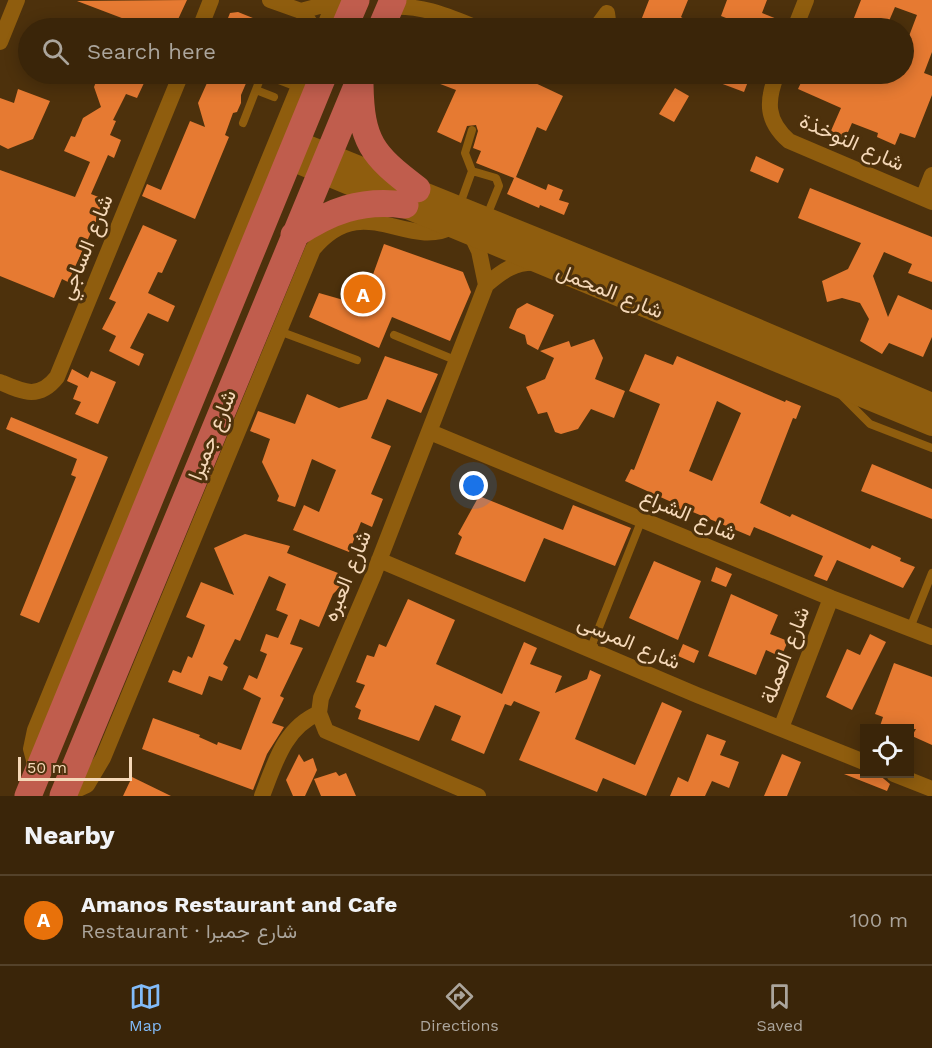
<!DOCTYPE html>
<meta charset="utf-8">
<style>
:root{--surface:#3a2509;--page:#412d12;--text:#f1f3f6;--muted:#aba59c;--line:#54422a;--accent:#82bcfa}
body{margin:0;font-family:"Work Sans",Vazirmatn,sans-serif;background:var(--page);color:var(--text)}
.controls{position:absolute;right:18px;bottom:18px;display:grid;overflow:hidden;border-radius:0px;box-shadow:0 3px 15px #0003}
.controls button{width:54px;height:54px;display:grid;place-items:center;padding:0;border:0;border-bottom:2px solid var(--line);background:var(--surface);color:var(--text);font:30px sans-serif}
.scale{position:absolute;left:18px;bottom:15px;width:114px;box-sizing:border-box;padding-left:6px;border:3px solid #f5d8b8;border-top:0;font-size:16px;line-height:21px;white-space:nowrap;color:#f5d8b8;-webkit-text-stroke:4px #4d310c;paint-order:stroke}
.you{position:absolute;left:474px;top:486px;width:21px;height:21px;margin:-15px;border:4px solid #fff;border-radius:50%;background:#1a73e8;box-shadow:0 0 0 9px #1a73e833}
.badge{display:grid;place-items:center;width:39px;height:39px;border-radius:50%;background:var(--accent);color:#fff;font-size:20px;font-weight:700}
.pin{position:absolute;translate:-50% -50%;border:3px solid #fff;box-shadow:0 2px 6px #0006}
.list{margin:0;padding:0;list-style:none}
h2{display:flex;justify-content:space-between;align-items:center;height:78px;margin:0;padding:0 24px;font-size:26px}
h2 small{font-size:20px;font-weight:400;color:var(--muted)}
.list li{display:grid;grid-template-columns:39px 1fr auto;gap:18px;align-items:center;box-sizing:border-box;height:90px;padding:0 24px;border-top:2px solid var(--line)}
.list b{display:block;font-size:22px;white-space:nowrap}
.list p{margin:0;font-size:20px;white-space:nowrap;color:var(--muted)}
.list em{font-size:20px;font-style:normal;color:var(--muted)}
.icon{flex:none;width:33px;height:33px;fill:none;stroke:currentColor;stroke-width:2;stroke-linecap:round;stroke-linejoin:round}
.map{position:relative;flex:none;width:932px;height:796px;overflow:hidden}
.search{position:absolute;background:var(--surface);box-shadow:0 3px 15px #0003;left:18px;right:18px;top:18px;height:66px;display:flex;align-items:center;gap:15px;box-sizing:border-box;padding:0 21px;border-radius:33px;color:var(--muted);font-size:22px}
.sheet{height:168px;background:var(--surface)}
nav{display:flex;justify-content:space-around;align-items:center;box-sizing:border-box;height:84px;border-top:2px solid var(--line);background:var(--surface);font-size:16px;color:var(--muted)}
nav a{display:grid;justify-items:center;gap:3px}
nav .on{color:var(--accent)}
.map>svg:first-child{display:block}
.building{fill:#e67a32;fill-rule:evenodd}
.lines{fill:none;stroke-linecap:round;stroke-linejoin:round}
.lane{stroke:#8f5d0e;stroke-width:8}
.street{stroke:#8f5d0e;stroke-width:16}
.secondary{stroke:#8f5d0e;stroke-width:24}
.primary{stroke:#c05d4d;stroke-width:27}
.labels{text-anchor:middle;stroke-width:6;stroke-linejoin:round;paint-order:stroke}
.street-label{font-size:21px;fill:#f5d8b8;stroke:#4d310c}
</style>
<div class="map">
<svg width="932" height="796" viewBox="0 0 932 796">
<rect width="100%" height="100%" fill="#4d310c"/>
<path class="building" d="M 187,0 L 174,28 L 148,28 L 77,1 Z
M 649,0 L 688,0 L 681,17 L 684,19 L 680,28 L 638,28 Z
M 727,0 L 767,0 L 762,13 L 777,19 L 773,28 L 722,28 L 726,18 L 721,16 Z
M 861,0 L 932,0 L 932,52 L 924,73 L 932,76 L 932,95 L 915,138 L 900,133 L 895,145 L 877,137 L 878,133 L 852,123 L 845,139 L 830,133 L 841,108 L 798,89 L 805,74 L 903,74 L 903,52 L 917,15 L 895,7 L 886,28 L 850,28 Z
M 238,12 L 278,28 L 224,28 L 230,13 Z
M 99,74 L 136,74 L 134,78 L 144,83 L 137,98 L 126,94 L 113,120 L 116,121 L 110,135 L 121,140 L 114,158 L 108,155 L 91,194 L 106,200 L 68,282 L 62,279 L 54,298 L 0,276 L 0,170 L 75,197 L 90,162 L 64,151 L 71,136 L 75,137 L 83,118 L 101,107 L 94,87 Z
M 211,74 L 250,74 L 241,95 L 241,103 L 237,112 L 233,113 L 225,135 L 229,137 L 195,219 L 142,196 L 147,184 L 161,190 L 190,121 L 205,127 L 198,103 Z
M 414,74 L 516,74 L 563,96 L 546,131 L 537,127 L 516,177 L 546,190 L 548,184 L 563,190 L 559,200 L 569,203 L 564,215 L 540,205 L 539,208 L 507,194 L 514,178 L 476,163 L 481,151 L 473,148 L 478,131 L 476,125 L 467,126 L 461,143 L 437,132 L 456,90 Z
M 696,74 L 736,74 L 749,79 L 744,92 Z
M 675,88 L 689,96 L 674,122 L 659,114 Z
M 18,89 L 50,101 L 33,139 L 8,149 L 0,145 L 0,98 L 14,103 Z
M 756,156 L 784,169 L 778,183 L 750,171 Z
M 810,188 L 932,237 L 932,282 L 908,273 L 912,264 L 884,252 L 873,276 L 888,317 L 898,295 L 932,310 L 932,337 L 923,357 L 889,343 L 882,354 L 860,341 L 869,319 L 860,303 L 842,298 L 827,302 L 822,281 L 848,269 L 861,243 L 798,218 Z
M 143,225 L 177,240 L 162,273 L 158,272 L 148,293 L 175,306 L 168,322 L 148,313 L 130,348 L 144,354 L 139,366 L 109,351 L 116,336 L 102,329 L 116,302 L 109,299 Z
M 384,244 L 463,272 L 471,292 L 450,341 L 392,317 L 379,348 L 309,317 L 319,293 L 347,301 L 371,280 Z
M 527,303 L 554,315 L 538,350 L 527,344 L 525,335 L 509,328 L 517,309 Z
M 594,339 L 603,358 L 595,379 L 625,391 L 614,418 L 591,409 L 578,429 L 561,434 L 555,432 L 547,412 L 538,414 L 526,387 L 545,379 L 554,358 L 540,351 L 569,341 L 571,347 Z
M 645,354 L 673,365 L 677,356 L 785,402 L 786,400 L 801,406 L 796,419 L 793,418 L 760,503 L 790,517 L 792,514 L 870,549 L 872,545 L 901,558 L 900,561 L 915,567 L 903,588 L 837,560 L 827,581 L 814,576 L 823,556 L 754,527 L 750,536 L 688,510 L 683,520 L 672,515 L 678,505 L 625,481 L 631,469 L 634,470 L 660,404 L 629,391 ZM 717,401 L 741,413 L 712,481 L 689,471 Z
M 385,356 L 438,374 L 421,413 L 387,399 L 371,438 L 391,446 L 371,494 L 383,499 L 372,527 L 361,522 L 349,552 L 293,530 L 304,505 L 319,512 L 336,470 L 312,459 L 295,507 L 277,501 L 279,496 L 262,462 L 270,439 L 250,431 L 258,411 L 295,424 L 307,394 L 339,408 L 367,399 Z
M 72,369 L 88,378 L 91,371 L 116,382 L 98,424 L 75,414 L 81,402 L 73,399 L 78,386 L 67,381 Z
M 11,417 L 108,457 L 39,623 L 20,615 L 76,477 L 71,475 L 77,459 L 6,429 Z
M 872,464 L 932,489 L 932,519 L 861,491 Z
M 479,496 L 563,530 L 573,505 L 631,528 L 615,566 L 544,538 L 525,582 L 455,554 L 462,537 L 458,534 Z
M 245,534 L 290,546 L 287,553 L 338,573 L 342,585 L 333,594 L 319,627 L 300,619 L 290,644 L 303,648 L 280,696 L 284,698 L 272,723 L 284,727 L 267,754 L 253,790 L 142,749 L 153,718 L 200,735 L 199,737 L 217,745 L 218,742 L 241,750 L 261,698 L 243,689 L 249,675 L 257,679 L 267,654 L 260,651 L 266,634 L 278,638 L 288,615 L 276,610 L 286,584 L 269,576 L 240,641 L 235,639 L 223,664 L 228,667 L 222,681 L 209,676 L 202,695 L 168,682 L 173,670 L 181,673 L 188,656 L 192,658 L 202,633 L 205,625 L 186,617 L 201,582 L 234,595 L 214,548 Z
M 654,561 L 701,581 L 678,640 L 629,618 Z
M 716,567 L 732,574 L 726,587 L 711,581 Z
M 731,594 L 778,615 L 770,634 L 788,641 L 781,657 L 766,650 L 756,675 L 708,656 Z
M 408,599 L 455,620 L 436,664 L 502,694 L 524,642 L 537,648 L 530,664 L 562,676 L 555,693 L 587,679 L 590,670 L 601,675 L 575,739 L 635,765 L 662,702 L 682,711 L 646,796 L 603,778 L 597,792 L 519,760 L 540,712 L 514,701 L 511,706 L 505,704 L 484,754 L 451,740 L 461,716 L 435,705 L 419,741 L 358,719 L 361,710 L 355,707 L 365,685 L 356,682 L 367,655 L 374,657 L 379,644 L 386,647 Z
M 870,634 L 886,642 L 852,710 L 826,697 L 847,649 L 860,655 Z
M 683,644 L 699,651 L 694,663 L 678,656 Z
M 894,663 L 932,677 L 932,745 L 912,736 L 916,729 L 879,729 L 883,717 L 875,714 Z
M 707,734 L 726,741 L 720,755 L 739,762 L 729,788 L 712,781 L 705,796 L 670,796 L 678,777 L 688,782 Z
M 299,754 L 304,762 L 313,758 L 317,770 L 305,796 L 293,796 L 286,780 Z
M 782,754 L 801,762 L 787,796 L 764,796 Z
M 336,772 L 339,776 L 346,773 L 356,796 L 321,796 L 314,779 Z
M 844,774 L 878,774 L 890,784 L 887,791 Z
M 132,777 L 171,796 L 123,796 Z"/>
<g class="lines">
<path class="lane" d="M 263,74 L 297,87
M 256,90 L 274,97
M 243,123 L 262,74
M 472,130 L 465,153 L 472,171
M 459,207 L 472,171 L 496,178 L 499,186 L 486,218
M 279,331 L 357,360
M 394,335 L 455,360
M 841,395 L 870,424 L 932,448
M 910,628 L 932,573
M 590,650 L 642,519"/>
<path class="street" d="M 270,0 L 301,11 L 314,28
M 390,7 C 423,5 447,16 477,28
M 301,11 L 334,2
M 200,28 L 211,0
M 324,28 L 335,0
M 596,28 L 607,13 L 609,28
M 795,28 L 806,0
M 0,42 L 17,0
M 777,74 C 766,101 766,121 789,141 L 932,202
M 923,198 L 932,175
M 471,234 L 479,251 L 486,285
M 0,382 C 23,392 39,400 57,377 L 181,74
M 430,432 L 831,598 L 932,637
M 379,560 L 697,695 L 864,762
M 781,728 L 831,598
M 37,771 L 31,749 L 35,730 L 304,74
M 894,774 L 932,789
M 63,796 L 87,785 L 103,758 L 313,249 C 364,188 406,252 454,226
M 262,796 C 275,763 284,728 319,713
M 478,796 L 326,731 L 319,713 L 321,698 L 373,576 L 486,285 C 502,271 516,261 538,263"/>
<path class="secondary" d="M 295,142 L 673,295 L 932,405
M 289,158 L 932,424"/>
<path class="primary" d="M 344,28 L 356,0
M 381,28 L 393,0
M 360,84 C 361,142 372,155 417,189
M 294,235 C 330,211 361,199 405,205
M 28,796 L 324,74
M 63,796 L 362,74"/>
</g>
<g class="labels">
<g class="street-label">
<text transform="translate(852 142) rotate(24)" y="7">شارع النوخذة</text>
<text transform="translate(86 247) rotate(-68)" y="7">شارع الساجي</text>
<text transform="translate(610 291) rotate(22)" y="7">شارع المحمل</text>
<text transform="translate(212 435) rotate(-68)" y="7">شارع جميرا</text>
<text transform="translate(689 515) rotate(23)" y="7">شارع الشراع</text>
<text transform="translate(347 576) rotate(-68)" y="7">شارع العبره</text>
<text transform="translate(629 642) rotate(23)" y="7">شارع المرسى</text>
<text transform="translate(785 655) rotate(-69)" y="7">شارع العملة</text>
</g>
</g>
</svg>
<div class="controls">
<button><svg class="icon" aria-label="locate" viewBox="0 0 24 24"><circle cx="12" cy="12" r="6"/><path d="M12 2v4M12 18v4M2 12h4M18 12h4"/></svg></button>
</div>
<div class="scale">50 m</div>
<div class="you"></div>
<div class="pin badge" style="left:363px;top:294px;background:#e8710a">A</div>
<div class="search"><svg class="icon" aria-label="search" viewBox="0 0 24 24"><circle cx="10" cy="10" r="6"/><path d="M15 15l6 6"/></svg>Search here</div>
</div>
<section class="sheet">
<h2>Nearby<small></small></h2>
<ul class="list">
<li><span class="badge" style="background:#e8710a">A</span><div><b>Amanos Restaurant and Cafe</b><p>Restaurant · شارع جميرا</p></div><em>100 m</em></li>
</ul>
</section>
<nav>
<a class="on"><svg class="icon" aria-label="map" viewBox="0 0 24 24"><path d="M3 6l6-2 6 2 6-2v14l-6 2-6-2-6 2zM9 4v14M15 6v14"/></svg>Map</a>
<a><svg class="icon" aria-label="directions" viewBox="0 0 24 24"><path d="M12 3l9 9-9 9-9-9zM9 14v-3h6M13 9l2 2-2 2"/></svg>Directions</a>
<a><svg class="icon" aria-label="saved" viewBox="0 0 24 24"><path d="M7 4h10v16l-5-4-5 4z"/></svg>Saved</a>
</nav>
